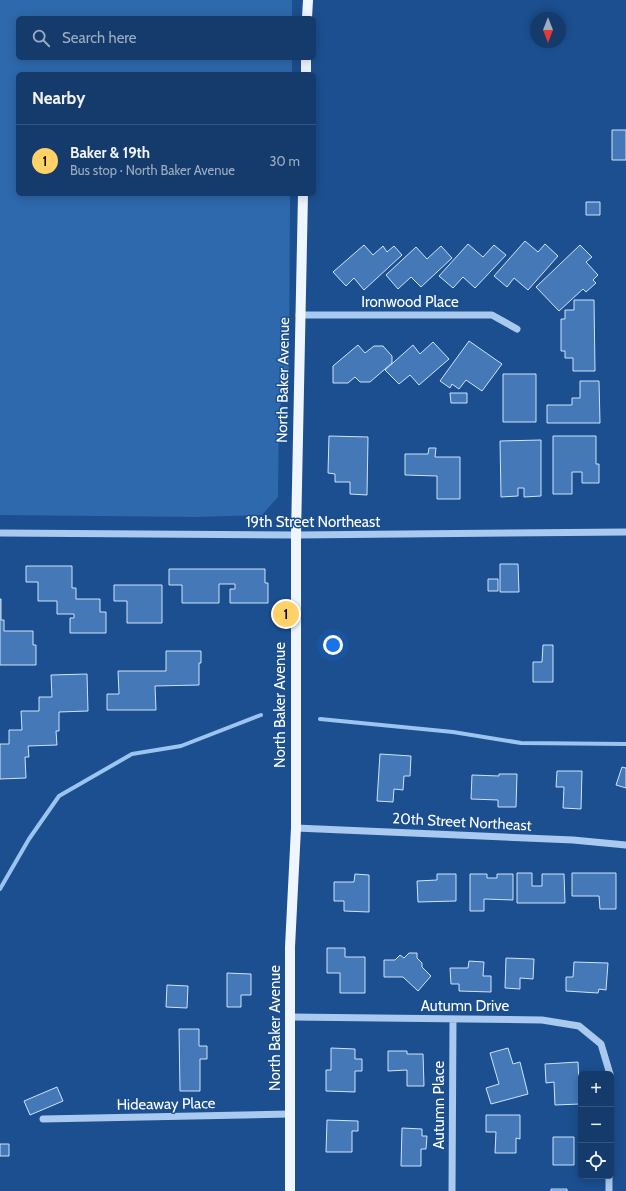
<!DOCTYPE html>
<meta charset="utf-8">
<style>
:root{--surface:#143b6b;--page:#1d4271;--text:#f1f3f6;--muted:#9dadc1;--line:#33557e;--accent:#ffd166}
body{margin:0;font-family:Cabin,sans-serif;background:var(--page);color:var(--text)}
.controls{position:absolute;right:12px;bottom:12px;display:grid;overflow:hidden;border-radius:6px;box-shadow:0 2px 10px #0003}
.controls button{width:36px;height:36px;display:grid;place-items:center;padding:0;border:0;border-bottom:1px solid var(--line);background:var(--surface);color:var(--text);font:20px sans-serif}
.compass{position:absolute;left:530px;top:12px;width:36px;height:36px;border-radius:50%;background:var(--surface);box-shadow:0 2px 10px #0003;rotate:180deg}
.you{position:absolute;left:333px;top:645px;width:14px;height:14px;margin:-10px;border:3px solid #fff;border-radius:50%;background:#1a73e8;box-shadow:0 0 0 6px #1a73e833}
.badge{display:grid;place-items:center;width:26px;height:26px;border-radius:50%;background:var(--accent);color:#111;font-size:13px;font-weight:700}
.pin{position:absolute;translate:-50% -50%;border:2px solid #fff;box-shadow:0 1px 4px #0006}
.list{margin:0;padding:0;list-style:none}
h2{display:flex;justify-content:space-between;align-items:center;height:52px;margin:0;padding:0 16px;font-size:17px}
h2 small{font-size:13px;font-weight:400;color:var(--muted)}
.list li{display:grid;grid-template-columns:26px 1fr auto;gap:12px;align-items:center;box-sizing:border-box;height:72px;padding:0 16px;border-top:1px solid var(--line)}
.list b{display:block;font-size:15px;white-space:nowrap}
.list p{margin:0;font-size:13px;white-space:nowrap;color:var(--muted)}
.list em{font-size:13px;font-style:normal;color:var(--muted)}
.icon{flex:none;width:22px;height:22px;fill:none;stroke:currentColor;stroke-width:2;stroke-linecap:round;stroke-linejoin:round}
.map{position:relative;flex:none;width:626px;height:1191px;overflow:hidden}
.search{position:absolute;background:var(--surface);box-shadow:0 2px 10px #0003;left:16px;top:16px;width:300px;height:44px;display:flex;align-items:center;gap:10px;box-sizing:border-box;padding:0 14px;border-radius:6px;color:var(--muted);font-size:15px}
.panel{position:absolute;background:var(--surface);box-shadow:0 2px 10px #0003;left:16px;top:72px;width:300px;height:124px;border-radius:6px}
.map>svg:first-child{display:block}
.green{fill:#2e69ad}
.lines{fill:none;stroke-linecap:round;stroke-linejoin:round}
.stream{stroke:#9cc4f0;stroke-width:4}
.building{fill:#4478b7;stroke:#cfe3fa}
.minor{stroke:#a9c9ee;stroke-width:7}
.major{stroke:#f0f6ff;stroke-width:10}
.labels{text-anchor:middle;stroke-width:3;stroke-linejoin:round;paint-order:stroke}
.street-label{font-size:15px;fill:#fff;stroke:#1b4f8f}
</style>
<div class="map">
<svg width="626" height="1191" viewBox="0 0 626 1191">
<rect width="100%" height="100%" fill="#1b4f8f"/>
<path class="green" d="M 0,0 L 292,0 L 292,18 L 18,18 L 18,58 L 292,58 L 292,74 L 18,74 L 18,194 L 290,194 L 289,387 L 279,408 L 278,497 L 262,515 L 196,517 L 0,515 Z"/>
<g class="lines">
<path class="stream" d="M 320,719 L 453,732 L 521,743 L 626,744
M 0,889 L 29,839 L 59,796 L 132,754 L 181,746 L 261,715"/>
</g>
<path class="building" d="M 612,130 L 626,130 L 626,160 L 612,160 Z
M 586,202 L 600,202 L 600,215 L 586,215 Z
M 525,241 L 538,252 L 545,244 L 558,256 L 528,290 L 514,278 L 507,287 L 494,276 Z
M 468,244 L 483,257 L 494,245 L 506,255 L 475,288 L 463,277 L 453,288 L 439,276 Z
M 364,245 L 373,255 L 383,246 L 387,252 L 394,246 L 402,255 L 364,290 L 354,278 L 346,286 L 333,272 Z
M 580,245 L 592,257 L 586,262 L 598,275 L 593,280 L 596,283 L 586,292 L 583,289 L 559,311 L 536,287 Z
M 441,246 L 452,258 L 421,287 L 411,277 L 398,289 L 386,275 L 416,247 L 427,259 Z
M 574,300 L 594,300 L 595,371 L 573,371 L 573,358 L 565,358 L 565,351 L 561,351 L 561,319 L 565,319 L 565,310 L 574,310 Z
M 469,341 L 502,364 L 482,391 L 466,380 L 459,389 L 452,384 L 450,388 L 440,381 Z
M 433,342 L 449,359 L 419,385 L 410,375 L 399,384 L 385,370 L 413,345 L 420,354 Z
M 358,345 L 365,353 L 374,346 L 383,346 L 392,356 L 392,363 L 370,382 L 360,382 L 355,377 L 348,383 L 333,383 L 333,366 Z
M 503,374 L 536,374 L 536,422 L 503,422 Z
M 580,381 L 599,381 L 600,423 L 547,423 L 547,405 L 572,405 L 572,398 L 580,398 Z
M 450,393 L 467,393 L 467,403 L 451,403 Z
M 329,436 L 368,437 L 367,495 L 350,494 L 350,482 L 335,482 L 335,474 L 328,473 Z
M 553,436 L 596,436 L 596,464 L 599,464 L 599,483 L 582,483 L 582,472 L 572,472 L 572,494 L 553,494 Z
M 541,440 L 541,496 L 524,497 L 524,488 L 518,488 L 518,496 L 501,497 L 500,441 Z
M 429,448 L 436,448 L 435,457 L 460,457 L 460,499 L 437,499 L 437,476 L 405,475 L 405,454 L 428,454 Z
M 500,564 L 518,564 L 519,592 L 500,592 Z
M 26,566 L 72,566 L 72,588 L 76,588 L 76,599 L 100,599 L 100,612 L 106,612 L 106,633 L 70,633 L 70,618 L 74,618 L 74,614 L 57,614 L 57,601 L 38,601 L 38,582 L 26,582 Z
M 169,569 L 265,569 L 265,583 L 268,583 L 268,603 L 230,603 L 230,589 L 235,589 L 235,584 L 219,584 L 219,603 L 182,603 L 182,585 L 169,585 Z
M 488,579 L 498,579 L 498,591 L 488,591 Z
M 114,585 L 162,585 L 162,623 L 127,623 L 127,601 L 114,601 Z
M 0,599 L 1,599 L 1,620 L 4,620 L 4,631 L 33,631 L 33,645 L 36,645 L 36,665 L 0,665 Z
M 543,645 L 553,645 L 553,682 L 533,682 L 533,662 L 542,662 Z
M 166,651 L 201,651 L 201,663 L 199,663 L 199,685 L 155,686 L 156,710 L 107,710 L 107,694 L 119,694 L 118,671 L 166,671 Z
M 87,674 L 88,711 L 59,712 L 59,731 L 56,731 L 57,745 L 28,746 L 29,757 L 25,757 L 26,778 L 0,779 L 0,744 L 9,744 L 9,730 L 22,730 L 21,711 L 39,711 L 39,697 L 52,697 L 51,675 Z
M 380,754 L 411,756 L 410,776 L 404,776 L 403,790 L 394,789 L 393,802 L 377,801 Z
M 622,767 L 626,768 L 626,788 L 616,785 Z
M 557,771 L 582,771 L 581,809 L 563,808 L 564,787 L 556,787 Z
M 499,774 L 517,774 L 516,807 L 498,807 L 498,800 L 471,799 L 472,775 L 499,776 Z
M 517,873 L 532,873 L 532,886 L 542,886 L 542,874 L 564,874 L 565,903 L 517,903 Z
M 572,873 L 616,873 L 616,909 L 600,909 L 599,896 L 572,896 Z
M 355,874 L 369,875 L 369,912 L 344,911 L 344,901 L 334,901 L 334,882 L 354,882 Z
M 437,874 L 456,874 L 456,901 L 418,902 L 417,881 L 437,880 Z
M 470,874 L 487,874 L 487,878 L 497,878 L 497,874 L 513,874 L 513,900 L 484,899 L 484,911 L 470,911 Z
M 327,948 L 345,948 L 345,957 L 365,957 L 365,993 L 340,993 L 340,973 L 327,973 Z
M 409,953 L 417,953 L 417,958 L 422,963 L 422,967 L 431,976 L 418,991 L 403,977 L 384,977 L 384,960 L 395,960 L 400,955 L 404,958 Z
M 506,958 L 534,959 L 533,979 L 520,978 L 520,989 L 505,988 Z
M 469,961 L 484,962 L 483,976 L 491,976 L 491,992 L 459,991 L 459,984 L 451,984 L 450,968 L 468,968 Z
M 574,962 L 608,963 L 606,990 L 599,989 L 598,993 L 566,991 L 566,977 L 573,977 Z
M 227,973 L 251,974 L 251,995 L 241,995 L 241,1007 L 227,1007 Z
M 167,985 L 188,986 L 187,1008 L 166,1007 Z
M 179,1029 L 199,1029 L 199,1046 L 207,1046 L 207,1059 L 200,1059 L 200,1091 L 180,1091 Z
M 331,1048 L 355,1049 L 355,1059 L 362,1059 L 362,1071 L 355,1071 L 355,1092 L 326,1091 L 326,1070 L 331,1070 Z
M 508,1048 L 513,1064 L 520,1062 L 528,1094 L 491,1104 L 486,1088 L 499,1084 L 490,1053 Z
M 388,1051 L 407,1051 L 407,1054 L 423,1054 L 424,1086 L 407,1086 L 407,1070 L 388,1071 Z
M 578,1062 L 580,1104 L 555,1105 L 554,1082 L 546,1083 L 545,1064 Z
M 57,1087 L 63,1101 L 30,1115 L 24,1101 Z
M 486,1115 L 520,1115 L 520,1139 L 516,1138 L 516,1153 L 495,1153 L 496,1132 L 486,1132 Z
M 327,1120 L 358,1121 L 358,1131 L 352,1131 L 352,1152 L 326,1152 Z
M 402,1128 L 422,1129 L 422,1136 L 427,1136 L 426,1149 L 421,1149 L 421,1166 L 401,1166 Z
M 553,1137 L 574,1137 L 574,1165 L 553,1165 Z
M 0,1144 L 9,1144 L 9,1156 L 0,1156 Z
M 551,1189 L 567,1189 L 567,1191 L 551,1191 Z"/>
<g class="lines">
<path class="minor" d="M 299,315 L 492,315 L 517,329
M 0,533 L 296,535 L 626,532
M 296,828 L 573,840 L 626,845
M 291,1017 L 542,1020 L 579,1026 L 601,1044 L 610,1074
M 43,1119 L 290,1114
M 452,1191 L 453,1020
M 609,1191 L 609,1176"/>
<path class="major" d="M 307,18 L 308,0
M 306,74 L 306,58
M 290,1191 L 290,947 L 296,828 L 296,535 L 303,194"/>
</g>
<g class="labels">
<g class="street-label">
<text x="410" y="307">Ironwood Place</text>
<text transform="translate(283 380) rotate(-89)" y="5">North Baker Avenue</text>
<text x="313" y="527">19th Street Northeast</text>
<text transform="translate(280 705) rotate(-90)" y="5">North Baker Avenue</text>
<text transform="translate(462 822) rotate(3)" y="5">20th Street Northeast</text>
<text x="465" y="1011">Autumn Drive</text>
<text transform="translate(275 1028) rotate(-90)" y="5">North Baker Avenue</text>
<text transform="translate(166 1104) rotate(-1)" y="5">Hideaway Place</text>
<text transform="translate(439 1105) rotate(-90)" y="5">Autumn Place</text>
</g>
</g>
</svg>
<div class="controls">
<button>+</button>
<button>−</button>
<button><svg class="icon" aria-label="locate" viewBox="0 0 24 24"><circle cx="12" cy="12" r="6"/><path d="M12 2v4M12 18v4M2 12h4M18 12h4"/></svg></button>
</div>
<svg class="compass" viewBox="-18 -18 36 36"><path d="M0-13l5 13h-10z" fill="#e53935"/><path d="M0 13l5-13h-10z" fill="#9dadc1"/></svg>
<div class="you"></div>
<div class="pin badge" style="left:286px;top:614px">1</div>
<div class="search"><svg class="icon" aria-label="search" viewBox="0 0 24 24"><circle cx="10" cy="10" r="6"/><path d="M15 15l6 6"/></svg>Search here</div>
<section class="panel">
<h2>Nearby<small></small></h2>
<ul class="list">
<li><span class="badge">1</span><div><b>Baker &amp; 19th</b><p>Bus stop · North Baker Avenue</p></div><em>30 m</em></li>
</ul>
</section>
</div>
